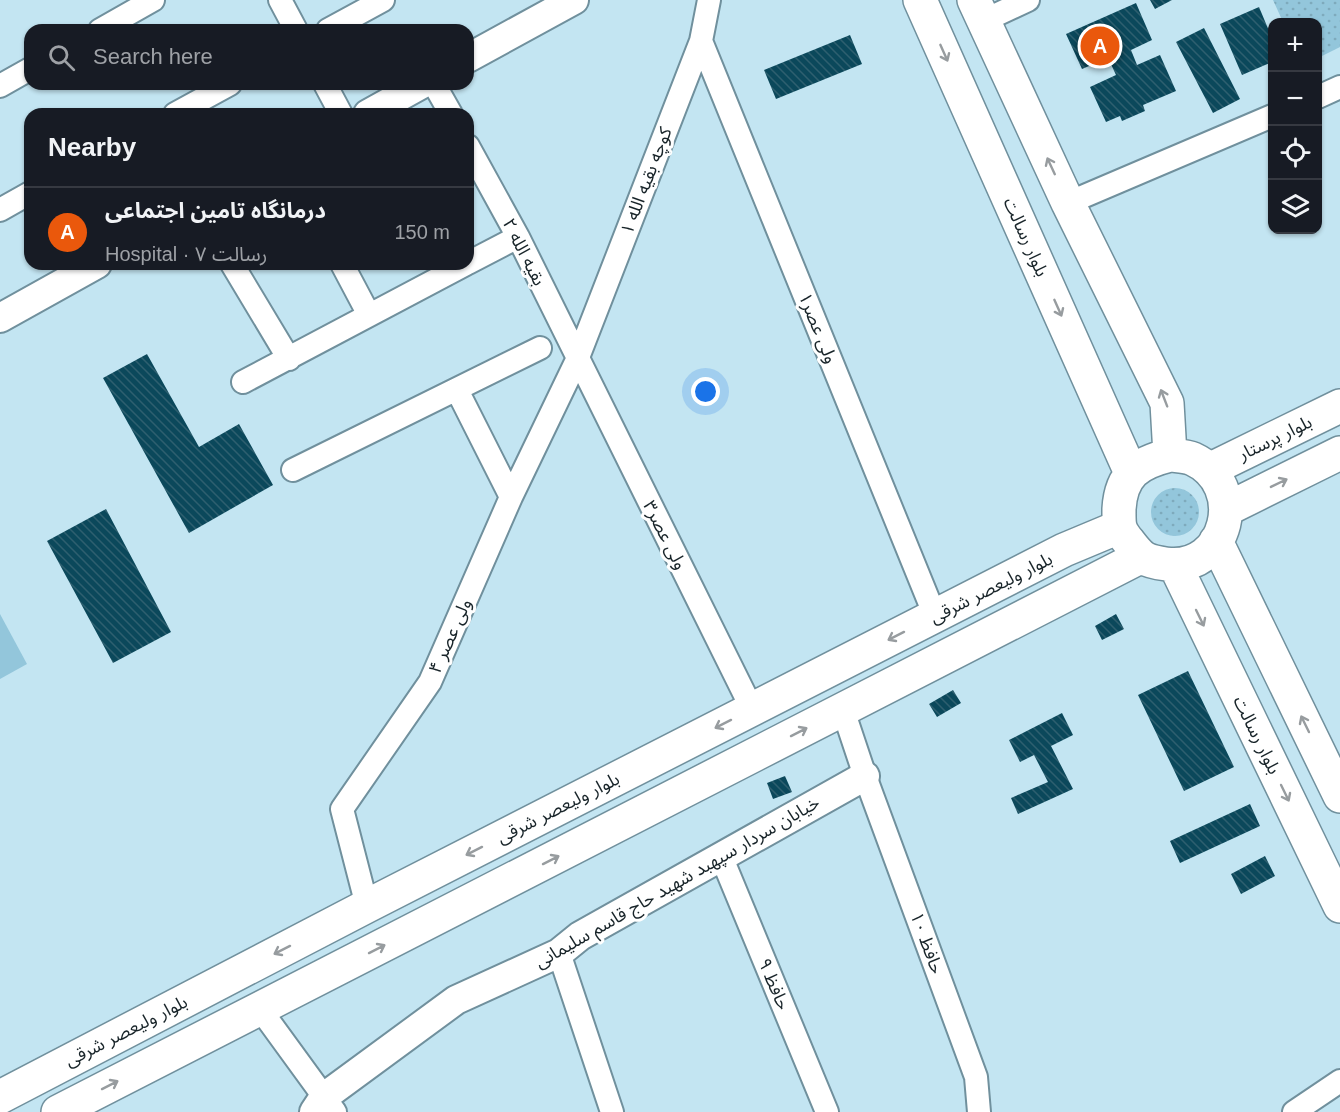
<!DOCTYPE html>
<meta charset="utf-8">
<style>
:root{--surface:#171b24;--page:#242831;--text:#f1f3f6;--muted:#9ea1a6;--line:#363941;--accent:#ea580c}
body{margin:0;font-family:Helvetica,"Noto Sans Arabic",sans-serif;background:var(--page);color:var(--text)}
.controls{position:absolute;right:18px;top:18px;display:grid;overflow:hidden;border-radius:12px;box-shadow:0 2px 4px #0004}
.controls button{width:54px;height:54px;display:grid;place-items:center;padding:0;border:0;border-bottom:2px solid var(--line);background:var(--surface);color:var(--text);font:30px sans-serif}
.you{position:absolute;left:706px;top:392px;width:21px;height:21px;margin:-15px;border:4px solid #fff;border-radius:50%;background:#1a73e8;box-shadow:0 0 0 9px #1a73e833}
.badge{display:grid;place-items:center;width:39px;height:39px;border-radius:50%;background:var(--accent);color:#fff;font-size:20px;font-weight:700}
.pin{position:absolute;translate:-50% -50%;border:3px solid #fff;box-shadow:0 2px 6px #0006}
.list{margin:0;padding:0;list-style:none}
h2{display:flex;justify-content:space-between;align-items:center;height:78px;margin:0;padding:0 24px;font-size:26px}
h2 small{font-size:20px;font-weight:400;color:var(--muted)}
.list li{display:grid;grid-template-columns:39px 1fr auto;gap:18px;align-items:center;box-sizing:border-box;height:84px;padding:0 24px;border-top:2px solid var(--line)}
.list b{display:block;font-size:22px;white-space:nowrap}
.list p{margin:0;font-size:20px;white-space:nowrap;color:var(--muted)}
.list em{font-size:20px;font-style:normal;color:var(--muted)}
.icon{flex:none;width:33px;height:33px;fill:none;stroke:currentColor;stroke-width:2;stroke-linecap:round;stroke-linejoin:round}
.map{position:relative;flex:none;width:1340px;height:1112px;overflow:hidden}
.search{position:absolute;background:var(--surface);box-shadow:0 2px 4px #0004;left:24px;top:24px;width:450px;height:66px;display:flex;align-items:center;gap:15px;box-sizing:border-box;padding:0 21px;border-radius:18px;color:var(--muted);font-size:22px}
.panel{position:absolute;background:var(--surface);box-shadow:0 2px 4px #0004;left:24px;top:108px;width:450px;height:162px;border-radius:18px}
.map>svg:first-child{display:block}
.grass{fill:url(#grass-dots)}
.pitch{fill:#93c6db}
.building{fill:url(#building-back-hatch)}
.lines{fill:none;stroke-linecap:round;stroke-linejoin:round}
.minor-casing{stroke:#70909d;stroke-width:26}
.tertiary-casing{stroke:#70909d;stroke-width:32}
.secondary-casing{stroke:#70909d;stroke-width:36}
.minor{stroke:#fff;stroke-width:22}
.tertiary{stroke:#fff;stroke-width:28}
.secondary{stroke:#fff;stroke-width:33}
.oneway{stroke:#979c9f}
.labels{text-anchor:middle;stroke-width:6;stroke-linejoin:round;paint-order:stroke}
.street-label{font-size:18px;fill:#182429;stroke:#fff}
</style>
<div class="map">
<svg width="1340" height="1112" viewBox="0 0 1340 1112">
<defs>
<pattern id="grass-dots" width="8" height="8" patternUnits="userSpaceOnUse" patternTransform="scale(1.5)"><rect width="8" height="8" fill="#93c6db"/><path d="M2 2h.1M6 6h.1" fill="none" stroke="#7eaabc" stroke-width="1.8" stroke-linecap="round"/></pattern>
<pattern id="building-back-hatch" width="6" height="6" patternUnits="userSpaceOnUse" patternTransform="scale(1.5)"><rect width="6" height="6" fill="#0b485b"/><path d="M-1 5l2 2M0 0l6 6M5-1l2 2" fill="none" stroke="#2e5f6f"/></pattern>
</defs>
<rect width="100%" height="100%" fill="#c3e5f2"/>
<path class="grass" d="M 1273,0 L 1340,0 L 1340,47 L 1318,58 L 1318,22 L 1283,22 Z
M1151 512a24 24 0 1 1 48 0a24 24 0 1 1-48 0Z"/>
<path class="pitch" d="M 0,614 L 27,664 L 0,679 Z"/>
<path class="building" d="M 1150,0 L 1172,0 L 1155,9 Z
M 1136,3 L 1152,40 L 1131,50 L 1137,65 L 1160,55 L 1176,91 L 1143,105 L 1145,111 L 1122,121 L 1120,116 L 1106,122 L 1090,87 L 1116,75 L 1108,58 L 1082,69 L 1066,34 Z
M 1259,7 L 1272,38 L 1272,62 L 1242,75 L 1220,24 Z
M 1204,28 L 1240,99 L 1213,113 L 1176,42 Z
M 850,35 L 862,64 L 776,99 L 764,70 Z
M 147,354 L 199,447 L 239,424 L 273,485 L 189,533 L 103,378 Z
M 106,509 L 171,632 L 113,663 L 47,541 Z
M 1116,614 L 1124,629 L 1102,640 L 1095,626 Z
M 1188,671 L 1234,767 L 1184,791 L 1138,695 Z
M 953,690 L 961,703 L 937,717 L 929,704 Z
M 1062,713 L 1073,735 L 1051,746 L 1073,789 L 1018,814 L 1011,798 L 1048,782 L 1034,755 L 1020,762 L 1009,740 Z
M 785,776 L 792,792 L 773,799 L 767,783 Z
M 1250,804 L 1260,826 L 1180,863 L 1170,841 Z
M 1265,856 L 1275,876 L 1241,894 L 1231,874 Z"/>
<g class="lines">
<defs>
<path id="minor" d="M 280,0 L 296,30
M 983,21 L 1028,0
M 100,30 L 153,0
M 328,30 L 383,0
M 701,41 L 935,616
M 325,84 L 341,114
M 434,84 L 451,114
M 0,86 L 30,69
M 1318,97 L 1340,87
M 175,114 L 230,84
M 468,146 L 518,237 L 752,709
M 1068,203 L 1272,116
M 0,210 L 30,193
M 468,263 L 518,237
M 232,264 L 289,359
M 342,264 L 369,315
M 243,382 L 466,264
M 457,390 L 511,497
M 293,470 L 540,348
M 843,710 L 865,776 L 976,1077 L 979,1112
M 721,856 L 827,1112
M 367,906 L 342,809 L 430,682 L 511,497 L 577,360 L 701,41 L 709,0
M 559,953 L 612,1112
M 260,1009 L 335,1112
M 1294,1112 L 1340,1081"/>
<path id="tertiary" d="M 468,58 L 574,0
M 368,114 L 422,84
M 0,318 L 97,264
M 314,1112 L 324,1097 L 456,1000 L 559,953 L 580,936 L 865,776"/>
<path id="secondary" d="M 920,0 L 1131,473
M 974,0 L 1068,203 L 1167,403 L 1170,455
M 1170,455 C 1177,456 1186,456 1193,459 C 1249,485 1228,572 1166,564 C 1145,561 1142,559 1129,542 C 1118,529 1119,525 1119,509 C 1121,474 1138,463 1170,455 Z
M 1209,470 L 1340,406
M 1227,509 L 1340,453
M 1216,541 L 1340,796
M 1175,565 L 1340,906
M 0,1097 L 367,906 L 1064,550 L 1119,527
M 58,1112 L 1140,557"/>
</defs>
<use href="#minor" class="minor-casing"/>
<use href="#tertiary" class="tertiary-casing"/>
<use href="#secondary" class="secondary-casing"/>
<use href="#minor" class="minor"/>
<use href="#tertiary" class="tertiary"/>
<use href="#secondary" class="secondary"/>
</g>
<defs><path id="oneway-shaft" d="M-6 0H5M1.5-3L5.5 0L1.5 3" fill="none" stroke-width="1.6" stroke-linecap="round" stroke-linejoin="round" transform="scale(1.5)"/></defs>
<g class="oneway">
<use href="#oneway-shaft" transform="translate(944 53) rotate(66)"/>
<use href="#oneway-shaft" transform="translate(1051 166) rotate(-115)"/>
<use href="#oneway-shaft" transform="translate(1058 308) rotate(66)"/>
<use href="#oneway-shaft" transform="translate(1164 398) rotate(-111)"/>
<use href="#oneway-shaft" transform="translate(1279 483) rotate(-26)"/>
<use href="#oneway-shaft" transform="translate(1200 618) rotate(64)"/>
<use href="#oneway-shaft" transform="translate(896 636) rotate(153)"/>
<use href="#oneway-shaft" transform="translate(723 724) rotate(153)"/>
<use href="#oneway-shaft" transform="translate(1305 724) rotate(-116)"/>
<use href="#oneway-shaft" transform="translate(799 732) rotate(-27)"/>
<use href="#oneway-shaft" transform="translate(1285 793) rotate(64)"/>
<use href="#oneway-shaft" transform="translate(474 851) rotate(153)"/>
<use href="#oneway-shaft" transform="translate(551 860) rotate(-27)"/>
<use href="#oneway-shaft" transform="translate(377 949) rotate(-27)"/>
<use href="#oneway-shaft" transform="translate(282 950) rotate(153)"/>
<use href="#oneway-shaft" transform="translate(110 1085) rotate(-27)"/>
</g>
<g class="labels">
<g class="street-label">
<text transform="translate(646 181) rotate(-69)" y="6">کوچه بقیه الله ۱</text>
<text transform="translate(1026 237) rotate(66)" y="6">بلوار رسالت</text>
<text transform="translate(524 252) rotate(63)" y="6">بقیه الله ۲</text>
<text transform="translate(818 328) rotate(68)" y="6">ولی عصر۱</text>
<text transform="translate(1275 438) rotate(-26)" y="6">بلوار پرستار</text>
<text transform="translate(665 535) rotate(63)" y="6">ولی عصر۳</text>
<text transform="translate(991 588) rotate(-27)" y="6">بلوار ولیعصر شرقی</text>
<text transform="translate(450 636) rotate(-66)" y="6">ولی عصر ۴</text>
<text transform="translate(1257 735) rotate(64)" y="6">بلوار رسالت</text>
<text transform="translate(558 808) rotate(-27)" y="6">بلوار ولیعصر شرقی</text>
<text transform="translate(677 882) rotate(-30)" y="6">خیابان سردار سپهبد شهید حاج قاسم سلیمانی</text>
<text transform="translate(927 943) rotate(70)" y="6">حافظ ۱۰</text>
<text transform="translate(774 984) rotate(67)" y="6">حافظ ۹</text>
<text transform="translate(126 1031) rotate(-27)" y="6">بلوار ولیعصر شرقی</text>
</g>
</g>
</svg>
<div class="controls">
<button>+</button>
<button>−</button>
<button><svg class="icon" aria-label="locate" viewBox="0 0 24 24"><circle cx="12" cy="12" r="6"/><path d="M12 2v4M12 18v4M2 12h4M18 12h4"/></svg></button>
<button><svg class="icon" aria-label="layers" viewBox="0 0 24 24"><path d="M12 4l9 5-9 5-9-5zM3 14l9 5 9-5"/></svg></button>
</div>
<div class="you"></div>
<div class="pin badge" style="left:1100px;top:46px">A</div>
<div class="search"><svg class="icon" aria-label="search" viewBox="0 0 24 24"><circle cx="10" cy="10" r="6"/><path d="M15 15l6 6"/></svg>Search here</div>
<section class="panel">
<h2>Nearby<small></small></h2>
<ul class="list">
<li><span class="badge">A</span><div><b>درمانگاه تامین اجتماعی</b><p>Hospital · رسالت ۷</p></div><em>150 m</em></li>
</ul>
</section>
</div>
